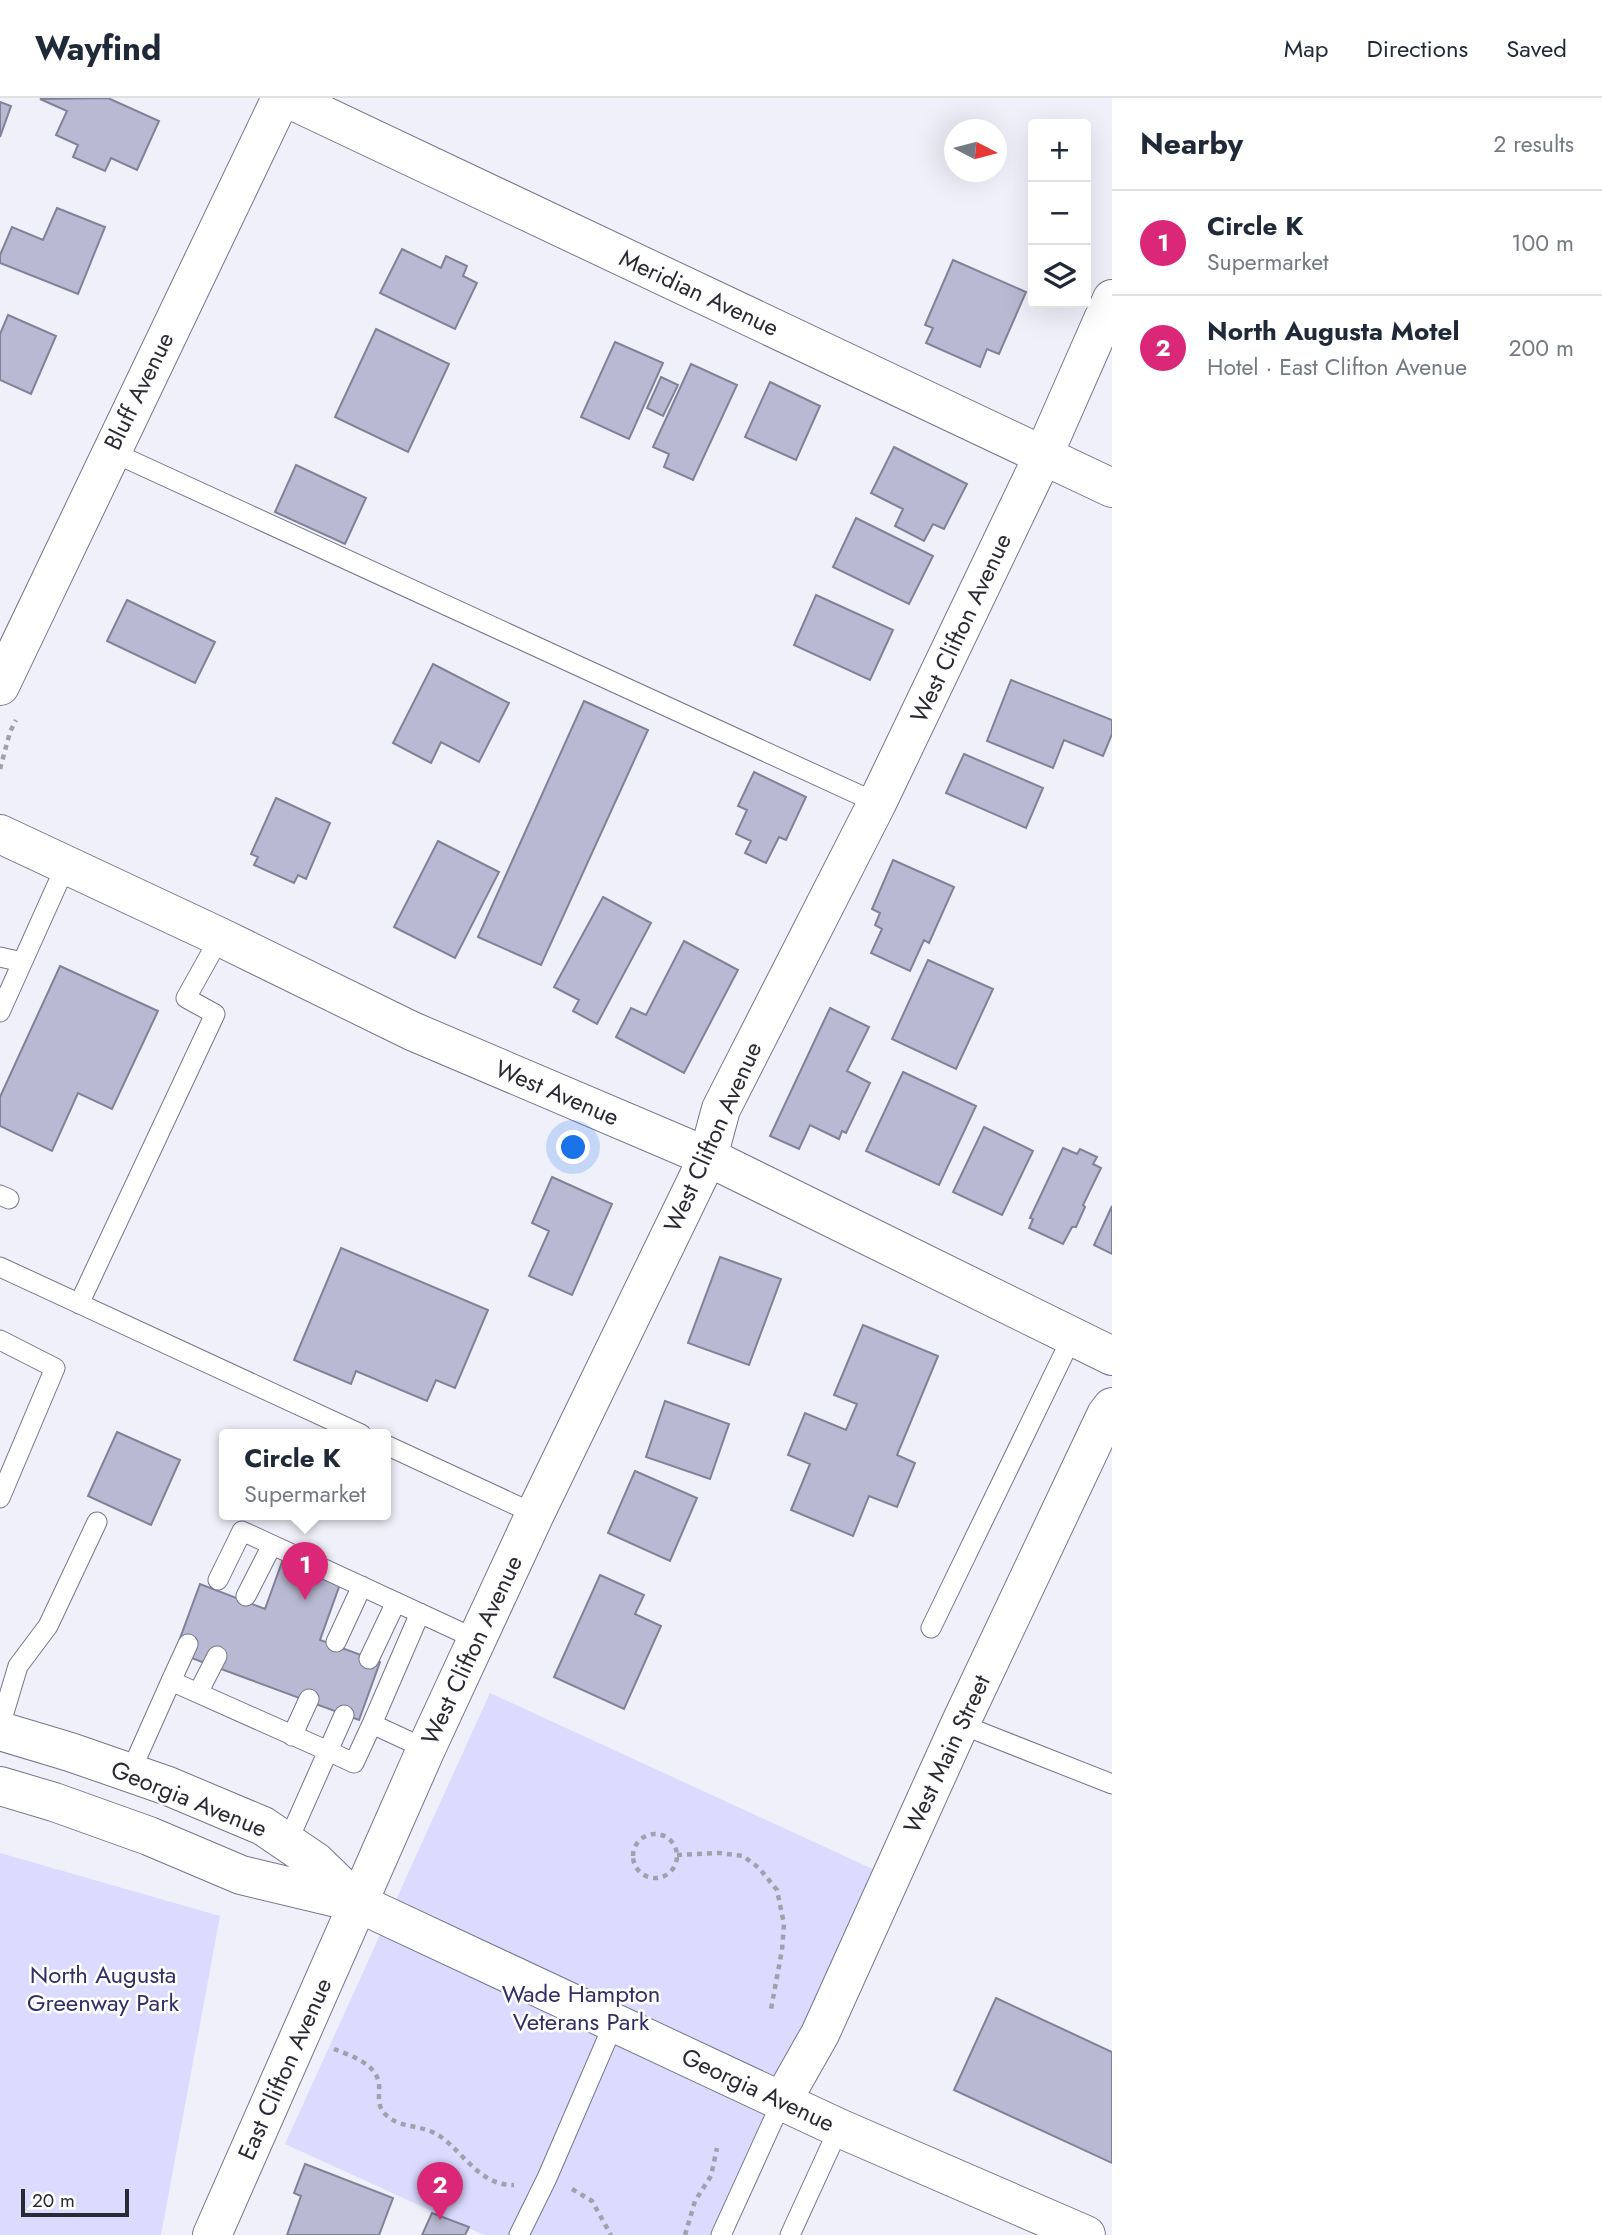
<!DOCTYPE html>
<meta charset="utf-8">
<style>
:root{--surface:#fff;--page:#f2f2f3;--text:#1f2937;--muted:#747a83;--line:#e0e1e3;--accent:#db2777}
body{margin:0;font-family:Jost,sans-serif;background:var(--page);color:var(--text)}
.controls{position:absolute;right:21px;top:21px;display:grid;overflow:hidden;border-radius:7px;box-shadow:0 7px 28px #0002}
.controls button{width:63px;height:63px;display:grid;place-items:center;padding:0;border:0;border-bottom:2px solid var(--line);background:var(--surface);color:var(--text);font:35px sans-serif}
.compass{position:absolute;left:944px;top:21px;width:63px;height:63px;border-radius:50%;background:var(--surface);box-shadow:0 7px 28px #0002;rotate:96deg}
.scale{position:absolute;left:21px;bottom:18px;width:108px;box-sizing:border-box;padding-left:7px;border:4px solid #2a2a34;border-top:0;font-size:19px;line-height:24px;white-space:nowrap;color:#2a2a34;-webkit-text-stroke:5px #fefefe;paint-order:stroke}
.you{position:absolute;left:574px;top:1050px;width:24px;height:24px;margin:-18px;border:5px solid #fff;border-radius:50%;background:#1a73e8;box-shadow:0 0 0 10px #1a73e833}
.badge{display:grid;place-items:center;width:46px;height:46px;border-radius:50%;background:var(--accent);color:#fff;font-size:23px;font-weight:700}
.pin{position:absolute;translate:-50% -58px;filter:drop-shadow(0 2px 4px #0008)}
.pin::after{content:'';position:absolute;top:37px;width:24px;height:21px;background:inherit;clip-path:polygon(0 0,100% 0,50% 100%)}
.popup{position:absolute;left:219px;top:1331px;width:172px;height:91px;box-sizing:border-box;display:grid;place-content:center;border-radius:7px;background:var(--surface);filter:drop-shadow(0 2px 5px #0005);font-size:23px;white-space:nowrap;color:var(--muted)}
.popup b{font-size:26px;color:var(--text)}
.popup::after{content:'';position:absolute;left:50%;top:100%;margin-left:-14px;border:14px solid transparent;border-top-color:var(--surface)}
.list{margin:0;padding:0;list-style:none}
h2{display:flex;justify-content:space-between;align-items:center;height:91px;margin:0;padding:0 28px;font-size:30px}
h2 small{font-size:23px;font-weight:400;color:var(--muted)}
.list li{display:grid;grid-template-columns:46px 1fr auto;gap:21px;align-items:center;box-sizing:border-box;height:105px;padding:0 28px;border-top:2px solid var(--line)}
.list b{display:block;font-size:26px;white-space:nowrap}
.list p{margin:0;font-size:23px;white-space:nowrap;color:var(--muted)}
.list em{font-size:23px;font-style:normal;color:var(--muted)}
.icon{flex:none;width:38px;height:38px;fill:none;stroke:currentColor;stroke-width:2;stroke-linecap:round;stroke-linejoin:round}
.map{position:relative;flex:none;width:1112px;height:2137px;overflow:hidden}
header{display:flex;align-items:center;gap:42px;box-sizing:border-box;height:98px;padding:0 35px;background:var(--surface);border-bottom:2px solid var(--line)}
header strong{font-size:33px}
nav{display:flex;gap:38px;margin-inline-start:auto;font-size:24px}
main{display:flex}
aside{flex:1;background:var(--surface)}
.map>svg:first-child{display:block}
.green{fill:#dadbff}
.building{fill:#b8b9d2;stroke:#818198;stroke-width:2}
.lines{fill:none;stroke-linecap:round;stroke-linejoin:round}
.service-casing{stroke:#75768d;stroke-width:21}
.minor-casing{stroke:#75768d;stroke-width:40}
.primary-casing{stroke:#75768d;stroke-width:40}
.path{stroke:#a1a1ab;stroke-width:4.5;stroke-dasharray:5 5;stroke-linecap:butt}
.service{stroke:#fff;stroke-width:19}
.minor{stroke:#fff;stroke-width:38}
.primary{stroke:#fff;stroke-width:38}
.labels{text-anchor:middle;stroke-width:5;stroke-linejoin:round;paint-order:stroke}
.street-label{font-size:24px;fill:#2a2a34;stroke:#fefefe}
.park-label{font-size:24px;fill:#332e66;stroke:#fefefe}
</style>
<header>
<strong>Wayfind</strong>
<nav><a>Map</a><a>Directions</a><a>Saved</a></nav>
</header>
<main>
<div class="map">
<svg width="1112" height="2137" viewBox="0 0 1112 2137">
<rect width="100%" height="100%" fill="#f0f0fa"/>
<path class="green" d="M 490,1595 L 877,1773 L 711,2137 L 484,2137 L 285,2046 Z
M 0,1755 L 220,1818 L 161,2137 L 0,2137 Z"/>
<path class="building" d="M 108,0 L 159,23 L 137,72 L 111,60 L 105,73 L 73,59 L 78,47 L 56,37 L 67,13 L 40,1 Z
M 0,4 L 11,8 L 0,39 Z
M 57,110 L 105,129 L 78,196 L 0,165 L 0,157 L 12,129 L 43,142 Z
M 402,151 L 441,170 L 446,158 L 467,168 L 463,178 L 477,185 L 455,231 L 380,195 Z
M 953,162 L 1026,194 L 999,256 L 987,251 L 980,269 L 926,245 L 933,230 L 925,227 Z
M 8,217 L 56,238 L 31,296 L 0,282 L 0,236 Z
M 376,231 L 449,266 L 408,354 L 335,319 Z
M 615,244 L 663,265 L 629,341 L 581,319 Z
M 691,266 L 737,287 L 693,382 L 664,369 L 669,356 L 653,349 Z
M 661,279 L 678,287 L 663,318 L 647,310 Z
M 770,284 L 820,308 L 796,362 L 745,339 Z
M 894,349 L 967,386 L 944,431 L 933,426 L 924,443 L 895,428 L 903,411 L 871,395 Z
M 296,367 L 366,400 L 345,446 L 275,414 Z
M 856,420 L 933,458 L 909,506 L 833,469 Z
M 816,497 L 893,532 L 870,582 L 794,547 Z
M 127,502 L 215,544 L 195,585 L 107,543 Z
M 433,566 L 509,605 L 479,664 L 441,644 L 431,665 L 393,645 Z
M 1011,582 L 1112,622 L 1112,636 L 1103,658 L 1064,642 L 1053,670 L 987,643 Z
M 584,603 L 648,632 L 541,867 L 478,839 Z
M 964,656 L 1043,690 L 1026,730 L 946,695 Z
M 754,674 L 806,699 L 786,742 L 779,739 L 766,765 L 745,755 L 751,743 L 736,736 L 747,712 L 738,708 Z
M 276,700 L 330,725 L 306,781 L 298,777 L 294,785 L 254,767 L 258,759 L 251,756 Z
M 438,743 L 499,774 L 455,860 L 394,829 Z
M 893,762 L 954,789 L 929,845 L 924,842 L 910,873 L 871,855 L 882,831 L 875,827 L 880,815 L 872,811 Z
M 603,799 L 651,825 L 597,926 L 573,913 L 579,902 L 554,889 Z
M 684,843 L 738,872 L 684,975 L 616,939 L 631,910 L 646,917 Z
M 928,862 L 993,891 L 956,971 L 892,941 Z
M 60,868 L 158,913 L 112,1011 L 78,995 L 52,1053 L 0,1028 L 0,999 Z
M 830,910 L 869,929 L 847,973 L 870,985 L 846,1035 L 842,1033 L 839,1041 L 810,1027 L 799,1051 L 770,1038 Z
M 903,974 L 976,1008 L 939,1087 L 866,1053 Z
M 984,1029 L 1033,1053 L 1002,1117 L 953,1094 Z
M 1063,1050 L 1077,1056 L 1080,1051 L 1097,1059 L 1093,1066 L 1101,1070 L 1083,1107 L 1085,1109 L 1076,1129 L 1072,1129 L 1063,1146 L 1029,1130 L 1033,1121 L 1030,1120 Z
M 552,1079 L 612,1106 L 572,1197 L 529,1178 L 549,1133 L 532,1125 Z
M 1112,1108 L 1112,1156 L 1094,1147 Z
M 341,1150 L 488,1212 L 455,1290 L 436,1282 L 427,1303 L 356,1273 L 351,1286 L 294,1262 Z
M 720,1159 L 781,1181 L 749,1267 L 688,1245 Z
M 863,1227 L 938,1258 L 897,1357 L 915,1365 L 897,1409 L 869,1398 L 853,1438 L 791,1412 L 810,1366 L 788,1357 L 805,1315 L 846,1332 L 857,1306 L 834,1297 Z
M 665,1303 L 729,1326 L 710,1381 L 646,1359 Z
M 117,1334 L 180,1362 L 151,1427 L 88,1398 Z
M 635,1373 L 697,1400 L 670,1463 L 608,1435 Z
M 282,1464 L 340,1486 L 320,1542 L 380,1564 L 359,1622 L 175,1554 L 200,1486 L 265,1511 Z
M 600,1477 L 644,1497 L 635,1516 L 661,1528 L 624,1611 L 554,1579 Z
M 996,1900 L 1112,1954 L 1112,2065 L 954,1992 Z
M 305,2066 L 393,2100 L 379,2137 L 287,2137 L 301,2098 L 294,2095 Z
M 432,2115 L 469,2129 L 465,2137 L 422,2137 Z"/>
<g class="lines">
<defs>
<path id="service" d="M 110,353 L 877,705
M 0,859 L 22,864
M 0,914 L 66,767
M 0,1097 L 9,1101
M 0,1169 L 361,1336
M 79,1206 L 215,916 L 186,900 L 220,839
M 0,1242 L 55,1270 L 0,1400
M 386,1347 L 535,1416
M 218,1482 L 242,1433 L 478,1542
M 246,1498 L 272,1447
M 931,1530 L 1072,1239
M 336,1544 L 362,1488
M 369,1561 L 396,1504
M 171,1583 L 188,1546
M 198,1595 L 217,1558
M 344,1617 L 328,1653 L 354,1665 L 372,1626 L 426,1651
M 372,1626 L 420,1515
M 960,1626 L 1112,1686
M 0,1628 L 18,1568 L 48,1528 L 97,1424
M 292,1638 L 309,1601
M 130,1675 L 171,1583 L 328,1653 L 288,1743
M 519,2137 L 547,2080 L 614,1925
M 721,2137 L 782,2003
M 790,2137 L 839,2030"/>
<path id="minor" d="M 287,0 L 1112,390
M 0,588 L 281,0
M 0,736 L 220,839 L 412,933 L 708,1059 L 1112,1258
M 782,2003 L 820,1936 L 960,1626 L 1106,1317 L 1112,1309
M 212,2137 L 426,1651 L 535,1416 L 708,1059 L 721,1011 L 877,705 L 1043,358 L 1112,201"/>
<path id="primary" d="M 0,1633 L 70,1654 L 168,1688 L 263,1728 L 316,1764 L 358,1805
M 0,1688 L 54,1704 L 149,1738 L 241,1777 L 358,1805 L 839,2030 L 1086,2137"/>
</defs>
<use href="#service" class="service-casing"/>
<use href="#minor" class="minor-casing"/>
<use href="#primary" class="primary-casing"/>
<path class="path" d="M 0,671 L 10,634 L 16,622
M633 1758a22 22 0 1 1 44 0a22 22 0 1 1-44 0Z
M 677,1757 L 719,1755 L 743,1758 L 759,1770 L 777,1792 L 784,1826 L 782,1852 L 771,1911
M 334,1951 C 351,1958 376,1965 379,1986 C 380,1998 376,2006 385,2016 C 398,2029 414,2027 430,2033 C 459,2044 475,2088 514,2087
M 572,2091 L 592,2103 L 611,2137
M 685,2137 L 695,2103 L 711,2078 L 717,2050"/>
<use href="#service" class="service"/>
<use href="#minor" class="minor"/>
<use href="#primary" class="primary"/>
</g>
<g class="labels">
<g class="street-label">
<text transform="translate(699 195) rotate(25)" y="8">Meridian Avenue</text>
<text transform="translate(139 293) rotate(-64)" y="8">Bluff Avenue</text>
<text transform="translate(961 530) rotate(-65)" y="8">West Clifton Avenue</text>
<text transform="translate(557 995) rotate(23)" y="8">West Avenue</text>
<text transform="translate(713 1039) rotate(-66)" y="8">West Clifton Avenue</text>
<text transform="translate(472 1552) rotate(-65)" y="8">West Clifton Avenue</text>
<text transform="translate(947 1656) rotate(-65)" y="8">West Main Street</text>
<text transform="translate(189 1701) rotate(22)" y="8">Georgia Avenue</text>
<text transform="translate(285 1971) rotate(-66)" y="8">East Clifton Avenue</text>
<text transform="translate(758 1992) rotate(25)" y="8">Georgia Avenue</text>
</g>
<g class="park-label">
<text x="103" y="1885">North Augusta<tspan x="103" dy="28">Greenway Park</tspan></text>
<text x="581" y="1904">Wade Hampton<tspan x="581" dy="28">Veterans Park</tspan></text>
</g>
</g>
</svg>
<div class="controls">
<button>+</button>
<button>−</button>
<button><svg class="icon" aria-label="layers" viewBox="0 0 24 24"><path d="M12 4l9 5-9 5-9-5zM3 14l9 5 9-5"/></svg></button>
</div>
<svg class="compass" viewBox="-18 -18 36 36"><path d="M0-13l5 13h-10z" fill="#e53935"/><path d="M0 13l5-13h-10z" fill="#747a83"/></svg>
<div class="scale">20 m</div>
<div class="you"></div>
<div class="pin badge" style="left:305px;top:1502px">1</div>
<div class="popup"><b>Circle K</b>Supermarket</div>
<div class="pin badge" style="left:440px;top:2122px">2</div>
</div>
<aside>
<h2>Nearby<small>2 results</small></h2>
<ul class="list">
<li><span class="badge">1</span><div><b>Circle K</b><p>Supermarket</p></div><em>100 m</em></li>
<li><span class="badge">2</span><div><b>North Augusta Motel</b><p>Hotel · East Clifton Avenue</p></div><em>200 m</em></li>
</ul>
</aside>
</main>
